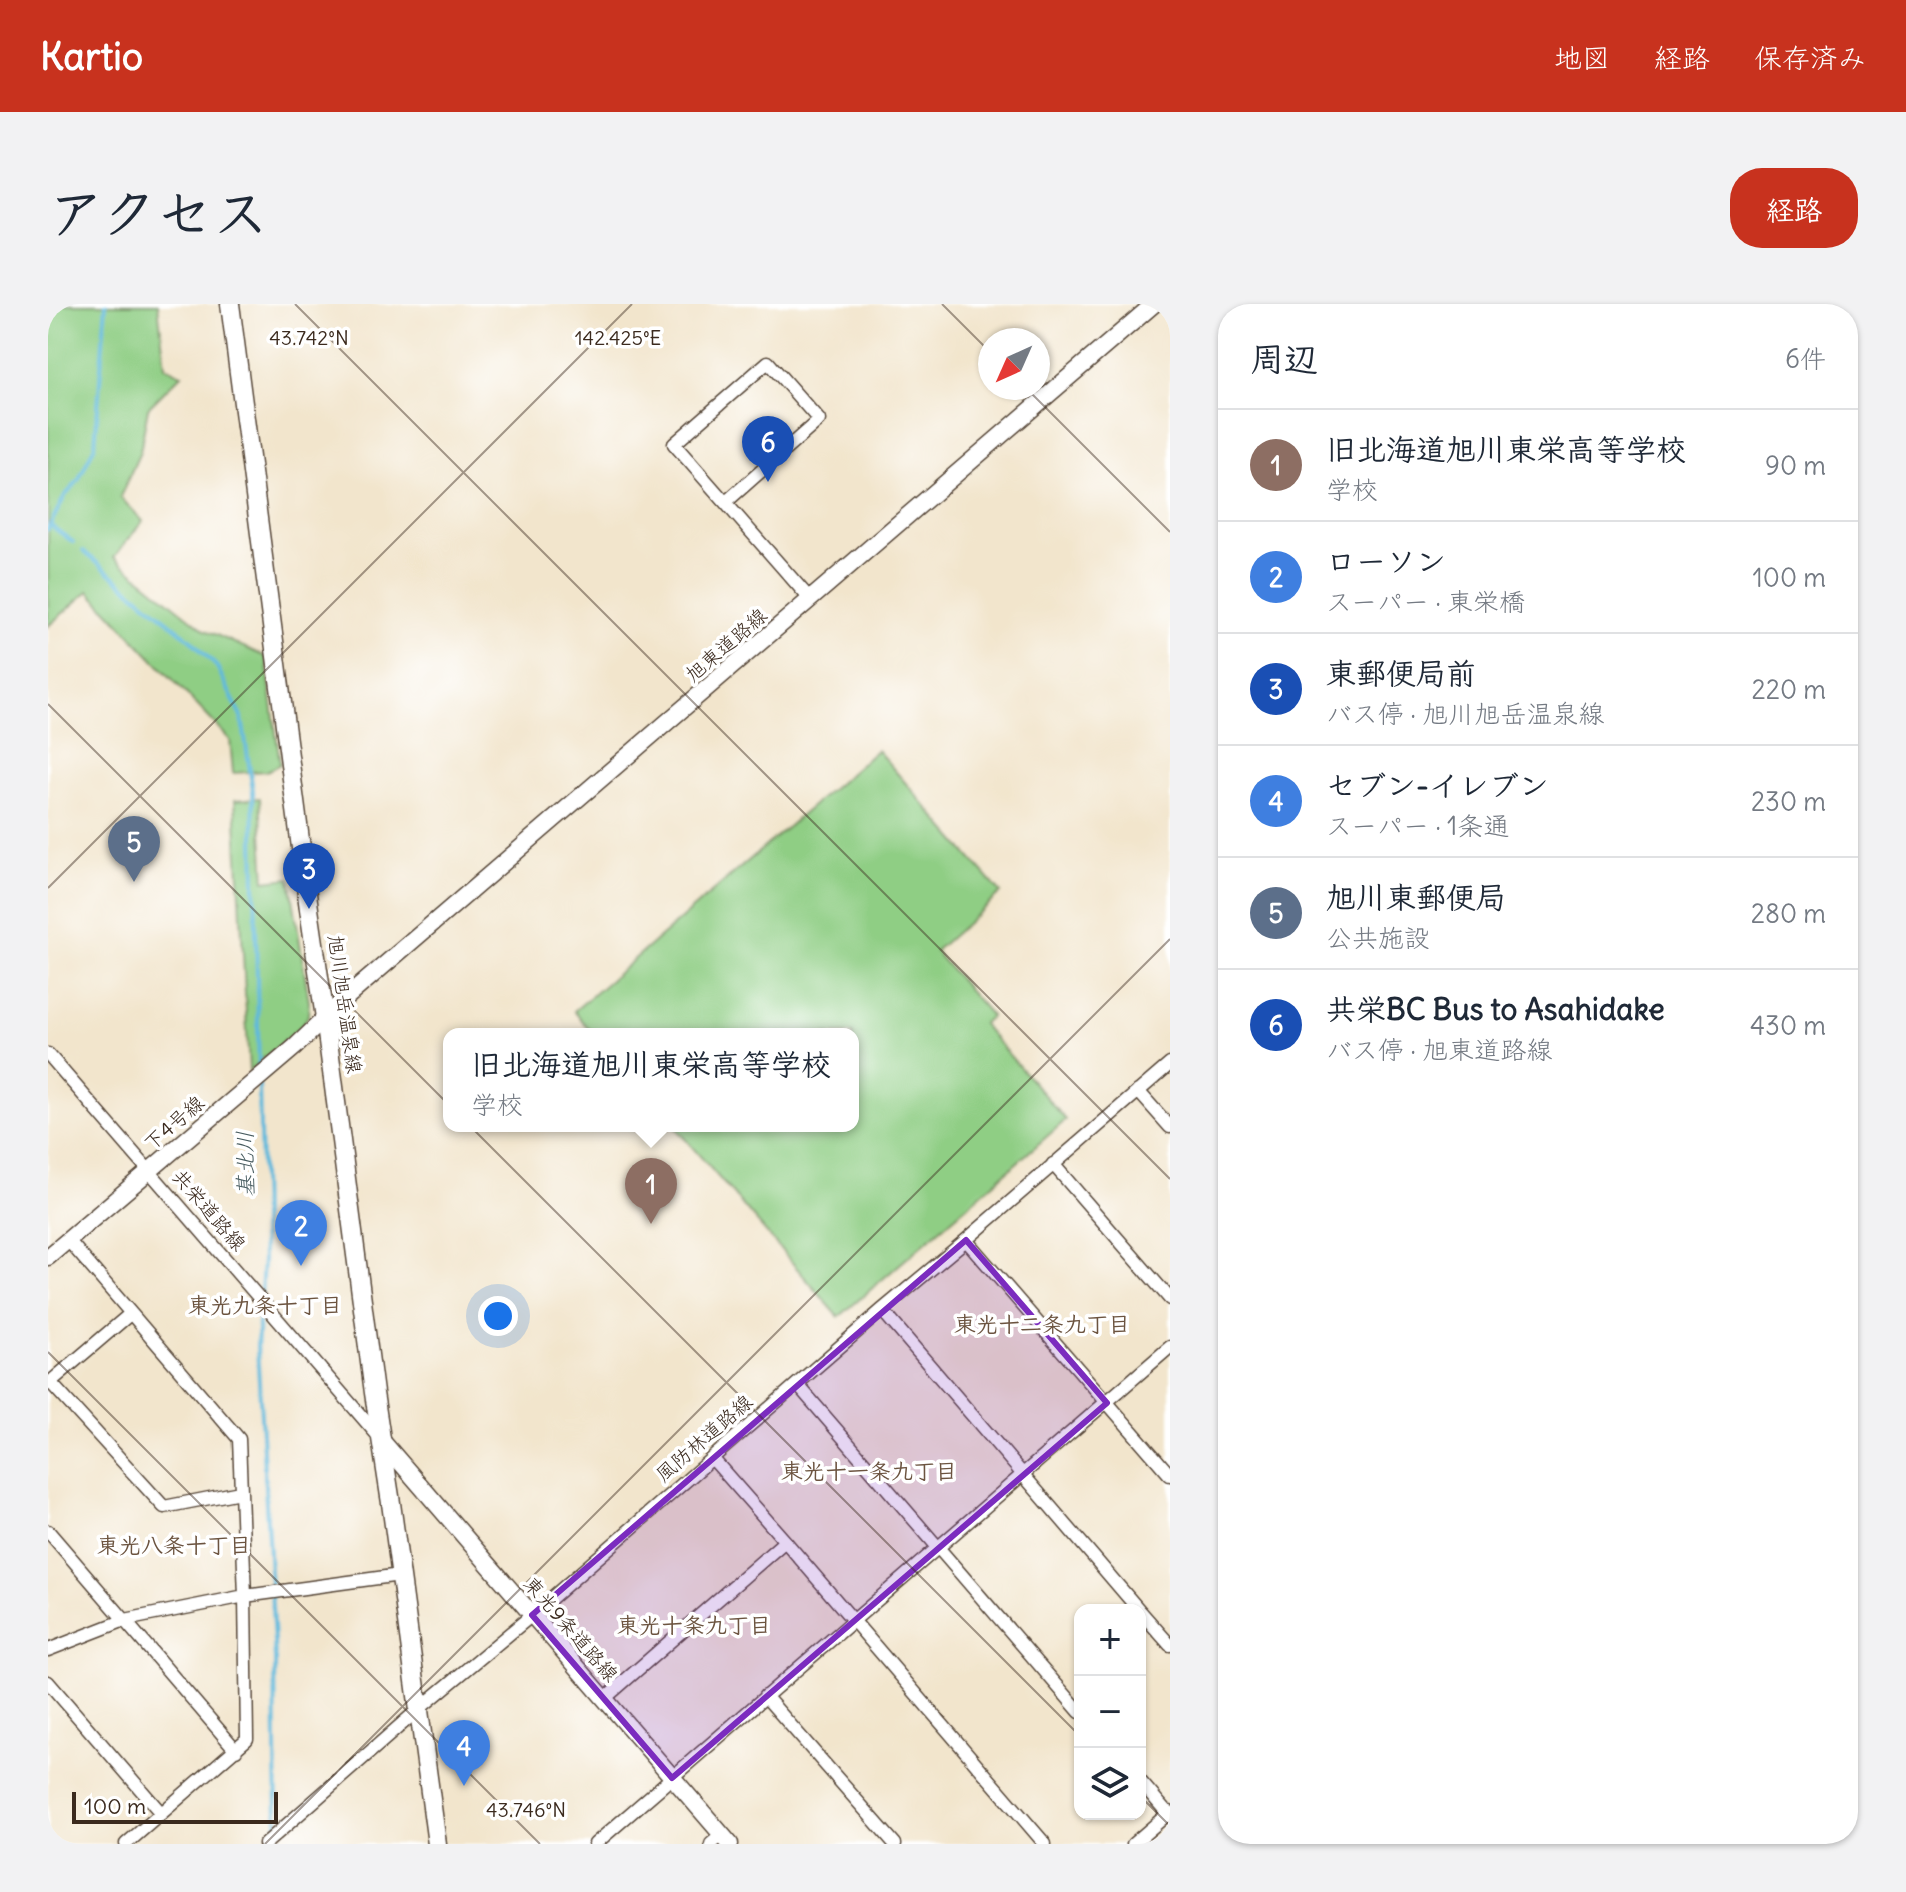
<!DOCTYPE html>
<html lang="ja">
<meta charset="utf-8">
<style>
:root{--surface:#fff;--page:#f2f2f3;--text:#1f2937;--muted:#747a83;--line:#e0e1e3;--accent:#c8321e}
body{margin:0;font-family:Delius,"Klee One",sans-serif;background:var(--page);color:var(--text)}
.controls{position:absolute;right:24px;bottom:24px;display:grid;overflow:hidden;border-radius:16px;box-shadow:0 2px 6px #0004}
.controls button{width:72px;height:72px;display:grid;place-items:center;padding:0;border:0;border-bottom:2px solid var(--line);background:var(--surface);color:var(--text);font:40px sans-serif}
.compass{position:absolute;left:930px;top:24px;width:72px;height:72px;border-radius:50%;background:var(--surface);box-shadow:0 2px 6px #0004;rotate:225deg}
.scale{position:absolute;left:24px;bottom:20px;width:206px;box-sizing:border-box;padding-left:8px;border:4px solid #3b2a1e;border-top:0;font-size:22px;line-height:28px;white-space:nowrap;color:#3b2a1e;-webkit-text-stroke:6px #fff;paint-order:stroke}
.you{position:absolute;left:450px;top:1012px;width:28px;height:28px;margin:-20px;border:6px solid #fff;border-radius:50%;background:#1a73e8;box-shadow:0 0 0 12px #1a73e833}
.badge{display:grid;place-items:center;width:52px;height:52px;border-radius:50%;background:var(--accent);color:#fff;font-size:26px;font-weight:700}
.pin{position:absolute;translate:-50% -66px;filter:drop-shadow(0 2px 4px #0008)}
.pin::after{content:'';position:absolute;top:42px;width:28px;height:24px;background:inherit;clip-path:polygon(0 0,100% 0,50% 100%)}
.popup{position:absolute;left:395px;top:724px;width:416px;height:104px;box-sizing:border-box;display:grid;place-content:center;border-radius:16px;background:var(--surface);filter:drop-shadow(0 2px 6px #0005);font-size:26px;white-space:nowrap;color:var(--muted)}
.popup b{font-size:30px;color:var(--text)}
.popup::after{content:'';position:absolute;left:50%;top:100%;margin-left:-16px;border:16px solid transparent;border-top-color:var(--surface)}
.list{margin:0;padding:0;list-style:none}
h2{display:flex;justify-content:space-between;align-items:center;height:104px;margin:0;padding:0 32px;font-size:34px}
h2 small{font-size:26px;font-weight:400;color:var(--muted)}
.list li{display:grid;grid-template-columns:52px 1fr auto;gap:24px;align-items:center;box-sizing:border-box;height:112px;padding:0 32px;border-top:2px solid var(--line)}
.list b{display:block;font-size:30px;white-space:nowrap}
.list p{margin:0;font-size:26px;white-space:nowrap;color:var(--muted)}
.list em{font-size:26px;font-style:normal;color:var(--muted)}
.icon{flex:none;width:44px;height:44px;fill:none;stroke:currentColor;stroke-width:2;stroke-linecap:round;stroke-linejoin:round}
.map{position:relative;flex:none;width:1122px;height:1540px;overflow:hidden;border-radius:32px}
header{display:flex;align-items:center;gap:48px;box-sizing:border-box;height:112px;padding:0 40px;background:var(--accent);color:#fff}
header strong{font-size:38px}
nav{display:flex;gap:44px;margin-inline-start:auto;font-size:28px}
.intro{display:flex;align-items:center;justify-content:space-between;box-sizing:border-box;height:192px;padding:0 48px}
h1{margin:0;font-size:56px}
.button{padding:20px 36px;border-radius:32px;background:var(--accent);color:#fff;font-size:28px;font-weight:700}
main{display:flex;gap:48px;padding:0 48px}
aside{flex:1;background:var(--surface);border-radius:32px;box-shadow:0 2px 6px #0004}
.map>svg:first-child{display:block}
.green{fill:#8fce84;stroke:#657c51;stroke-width:2}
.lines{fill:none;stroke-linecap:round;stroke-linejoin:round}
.stream{stroke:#5fb9dc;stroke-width:4}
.minor-casing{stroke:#564638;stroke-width:15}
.tertiary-casing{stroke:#564638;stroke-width:19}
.secondary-casing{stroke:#564638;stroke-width:21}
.minor{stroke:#fff;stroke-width:12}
.tertiary{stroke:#fff;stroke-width:16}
.secondary{stroke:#fff;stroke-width:18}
.marked{fill:#7b2cbf;fill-opacity:0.2;stroke:#7b2cbf;stroke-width:6;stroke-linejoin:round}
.ticks{fill:none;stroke:#3b2a1e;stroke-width:2;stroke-opacity:0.45}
.labels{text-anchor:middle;stroke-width:7;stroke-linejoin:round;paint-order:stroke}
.street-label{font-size:20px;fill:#3b2a1e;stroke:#fff}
.water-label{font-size:22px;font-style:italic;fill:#485c60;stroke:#fff}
.neighbourhood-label{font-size:22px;font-weight:bold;fill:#6c5440;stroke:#fff}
.ticks-label{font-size:20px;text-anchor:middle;fill:#3b2a1e;stroke:#fff;stroke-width:7;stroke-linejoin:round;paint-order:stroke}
</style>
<header>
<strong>Kartio</strong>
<nav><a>地図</a><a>経路</a><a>保存済み</a></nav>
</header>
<div class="intro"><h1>アクセス</h1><a class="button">経路</a></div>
<main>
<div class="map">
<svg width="1122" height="1540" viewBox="0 0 1122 1540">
<rect width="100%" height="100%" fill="#fff"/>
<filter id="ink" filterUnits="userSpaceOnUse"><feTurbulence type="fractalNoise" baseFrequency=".0125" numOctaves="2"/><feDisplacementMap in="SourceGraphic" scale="16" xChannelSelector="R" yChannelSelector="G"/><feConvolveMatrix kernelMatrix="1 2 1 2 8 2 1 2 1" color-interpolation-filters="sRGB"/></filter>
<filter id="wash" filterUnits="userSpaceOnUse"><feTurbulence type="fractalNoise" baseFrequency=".006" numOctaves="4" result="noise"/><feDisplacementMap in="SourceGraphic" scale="32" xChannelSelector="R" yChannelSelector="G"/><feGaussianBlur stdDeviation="1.8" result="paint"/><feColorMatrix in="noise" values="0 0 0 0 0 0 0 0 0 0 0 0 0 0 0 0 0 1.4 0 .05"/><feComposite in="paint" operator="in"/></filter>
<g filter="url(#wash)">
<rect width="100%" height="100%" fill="#f2e5cc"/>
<path class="green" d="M 0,0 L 110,0 L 117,63 L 134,70 L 100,104 L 92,148 L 72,193 L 95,217 L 66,253 L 157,326 L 218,353 L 232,460 L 219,467 L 185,469 L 182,436 L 41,287 L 0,322 Z
M 829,446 L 953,589 L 887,647 L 943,712 L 934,720 L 1018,816 L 791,1013 L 626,822 L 805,822 L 805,730 L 546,730 L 526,707 Z
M 212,494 L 217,577 L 242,574 L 261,698 L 260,712 L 254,721 L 201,767 L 187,496 Z"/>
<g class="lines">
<path class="stream" d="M 2,221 L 25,238
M 0,225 L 17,192 L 30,177 L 47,141 L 58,0
M 35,247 L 142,335 L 169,363 L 194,414 L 205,487 L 211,769
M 211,781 L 215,956 L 213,992
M 212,1001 L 209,1043 L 227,1355 L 229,1524"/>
</g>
</g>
<g filter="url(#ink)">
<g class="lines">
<defs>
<path id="minor" d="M 678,198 L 771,116 L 720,58 L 626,140 L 762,295
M 0,750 L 333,1135
M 1090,787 L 1122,823
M 1005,860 L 1122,995
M 20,936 L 191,1135 L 197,1292 L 199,1435 L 78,1540
M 918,936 L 1122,1171
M 834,1006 L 1091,1306
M 2,1078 L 116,1203 L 192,1188
M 0,1080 L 82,1010
M 749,1080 L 1032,1408
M 664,1154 L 737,1237 L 997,1540
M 0,1227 L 188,1446
M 1092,1307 L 1122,1341
M 0,1346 L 77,1316 L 197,1292 L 352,1271
M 0,1378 L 113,1509
M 717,1392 L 847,1540
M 556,1395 L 737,1237
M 1092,1477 L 1122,1512
M 0,1537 L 3,1540
M 217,1540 L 371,1405 L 484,1311 L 834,1006 L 918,936 L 1122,760
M 547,1540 L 1122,1043
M 663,1540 L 674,1531
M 1085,1540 L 1122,1508"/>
<path id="tertiary" d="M 0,953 L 247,743 L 299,693 L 1106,0
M 334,1137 L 682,1540"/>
<path id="secondary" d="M 182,0 L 261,605 L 277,714 L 326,1089 L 343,1199 L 389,1540"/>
</defs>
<use href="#minor" class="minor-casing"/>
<use href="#tertiary" class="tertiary-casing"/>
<use href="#secondary" class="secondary-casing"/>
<use href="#minor" class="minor"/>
<use href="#tertiary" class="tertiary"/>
<use href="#secondary" class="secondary"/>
</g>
</g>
<path class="marked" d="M 918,936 L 1059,1099 L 624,1474 L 484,1311 Z"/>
<path class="ticks" d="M 247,0 L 1122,875M 894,0 L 942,48M 978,84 L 1122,228M 0,400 L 1032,1432M 0,584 L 584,0M 0,1048 L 492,1540M 1092,1492 L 1122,1522M 217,1540 L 1122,635"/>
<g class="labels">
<g class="street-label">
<text transform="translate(678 341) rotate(-41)" y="7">旭東道路線</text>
<text transform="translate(297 700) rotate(82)" y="7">旭川旭岳温泉線</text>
<text transform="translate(126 819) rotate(-41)" y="7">下4号線</text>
<text transform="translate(161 906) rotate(49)" y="7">共栄道路線</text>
<text transform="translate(656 1134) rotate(-41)" y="7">風防林道路線</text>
<text transform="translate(523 1325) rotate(49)" y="7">東光9条道路線</text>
</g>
<g class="water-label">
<text transform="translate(197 860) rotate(-91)" y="8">基北川</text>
</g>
<g class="neighbourhood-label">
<text x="217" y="1009">東光九条十丁目</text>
<text x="994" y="1028">東光十二条九丁目</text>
<text x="821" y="1175">東光十一条九丁目</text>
<text x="126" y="1249">東光八条十丁目</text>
<text x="646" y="1329">東光十条九丁目</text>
</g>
</g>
<g class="ticks-label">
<text x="261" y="41">43.742°N</text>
<text x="570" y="41">142.425°E</text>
<text x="478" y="1513">43.746°N</text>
</g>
</svg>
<div class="controls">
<button>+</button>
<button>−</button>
<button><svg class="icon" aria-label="layers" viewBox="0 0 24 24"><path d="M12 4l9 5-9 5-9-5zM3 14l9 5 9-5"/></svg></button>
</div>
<svg class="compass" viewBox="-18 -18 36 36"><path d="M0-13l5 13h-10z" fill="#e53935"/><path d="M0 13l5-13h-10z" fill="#747a83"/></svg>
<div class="scale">100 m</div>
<div class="you"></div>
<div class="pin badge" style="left:603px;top:920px;background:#8d6e63">1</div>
<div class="popup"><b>旧北海道旭川東栄高等学校</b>学校</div>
<div class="pin badge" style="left:253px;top:962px;background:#3f7fe0">2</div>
<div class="pin badge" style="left:261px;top:605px;background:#1a4fb4">3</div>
<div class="pin badge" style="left:416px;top:1482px;background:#3f7fe0">4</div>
<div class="pin badge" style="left:86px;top:578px;background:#5c6f8a">5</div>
<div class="pin badge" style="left:720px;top:178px;background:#1a4fb4">6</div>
</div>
<aside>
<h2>周辺<small>6件</small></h2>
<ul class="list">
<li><span class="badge" style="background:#8d6e63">1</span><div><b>旧北海道旭川東栄高等学校</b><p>学校</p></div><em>90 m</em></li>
<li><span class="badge" style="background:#3f7fe0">2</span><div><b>ローソン</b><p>スーパー · 東栄橋</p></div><em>100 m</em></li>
<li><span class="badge" style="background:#1a4fb4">3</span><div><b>東郵便局前</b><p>バス停 · 旭川旭岳温泉線</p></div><em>220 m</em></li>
<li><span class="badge" style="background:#3f7fe0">4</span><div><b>セブン-イレブン</b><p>スーパー · 1条通</p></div><em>230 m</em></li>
<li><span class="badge" style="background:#5c6f8a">5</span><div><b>旭川東郵便局</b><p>公共施設</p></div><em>280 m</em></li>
<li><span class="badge" style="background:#1a4fb4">6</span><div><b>共栄BC Bus to Asahidake</b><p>バス停 · 旭東道路線</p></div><em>430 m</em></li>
</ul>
</aside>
</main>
